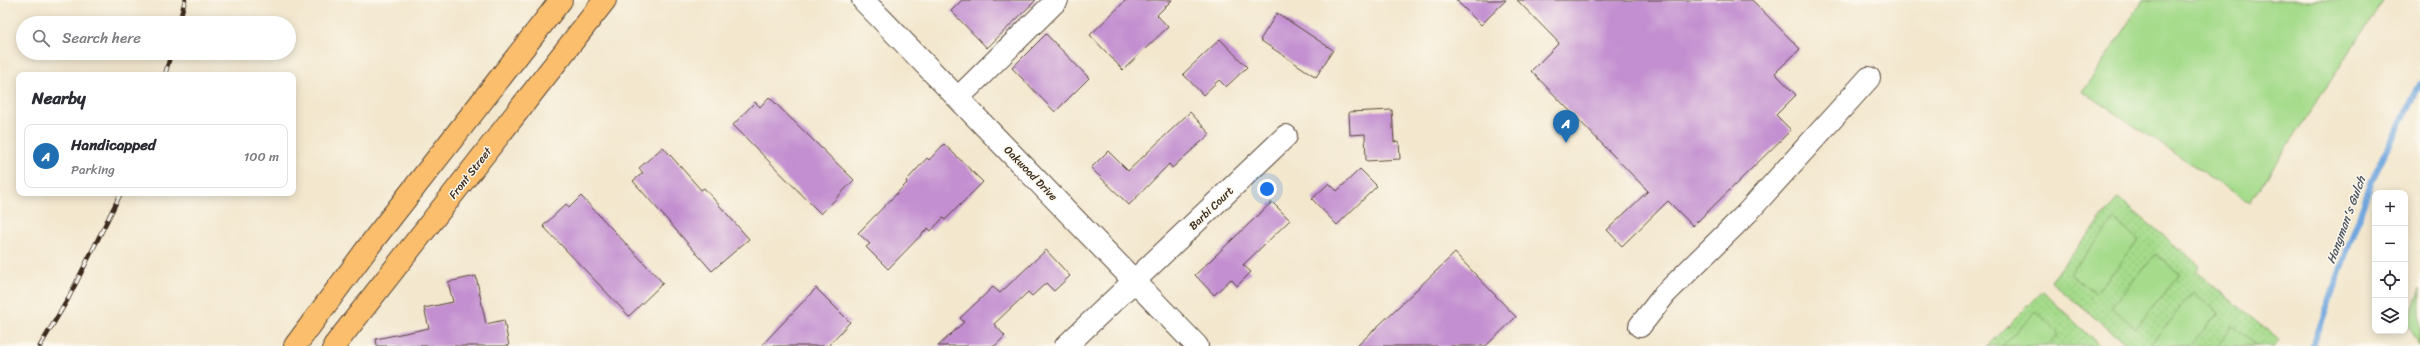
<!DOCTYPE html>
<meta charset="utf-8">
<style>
:root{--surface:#fff;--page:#f7f7f7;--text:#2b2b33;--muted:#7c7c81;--line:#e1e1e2;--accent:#1f6fb2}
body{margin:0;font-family:Sriracha,sans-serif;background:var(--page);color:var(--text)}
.controls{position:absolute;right:12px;bottom:12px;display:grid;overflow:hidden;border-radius:8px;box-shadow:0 2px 10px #0003}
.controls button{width:36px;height:36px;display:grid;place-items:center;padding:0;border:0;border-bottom:1px solid var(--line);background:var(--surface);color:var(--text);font:20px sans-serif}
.you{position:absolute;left:1267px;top:189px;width:14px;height:14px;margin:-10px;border:3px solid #fff;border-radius:50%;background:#1a73e8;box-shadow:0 0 0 6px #1a73e833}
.badge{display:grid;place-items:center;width:26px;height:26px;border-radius:50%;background:var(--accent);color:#fff;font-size:13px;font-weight:700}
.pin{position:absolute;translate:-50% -33px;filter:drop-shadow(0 1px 2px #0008)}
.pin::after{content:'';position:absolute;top:21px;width:14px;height:12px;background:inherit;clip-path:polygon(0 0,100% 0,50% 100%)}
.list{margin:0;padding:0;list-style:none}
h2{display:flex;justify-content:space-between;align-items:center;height:52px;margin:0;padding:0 16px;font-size:17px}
h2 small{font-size:13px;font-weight:400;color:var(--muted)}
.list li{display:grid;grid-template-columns:26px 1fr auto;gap:12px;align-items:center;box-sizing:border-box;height:64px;margin:0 8px 8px;padding:0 8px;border:1px solid var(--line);border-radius:8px}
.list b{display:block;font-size:15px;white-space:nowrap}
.list p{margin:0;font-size:13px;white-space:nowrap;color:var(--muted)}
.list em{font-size:13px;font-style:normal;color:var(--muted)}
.icon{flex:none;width:22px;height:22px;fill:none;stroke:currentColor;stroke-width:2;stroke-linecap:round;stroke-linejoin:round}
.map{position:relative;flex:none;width:2420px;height:346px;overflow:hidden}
.search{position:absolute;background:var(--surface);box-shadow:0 2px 10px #0003;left:16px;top:16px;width:280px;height:44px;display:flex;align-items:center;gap:10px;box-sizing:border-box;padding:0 14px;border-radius:22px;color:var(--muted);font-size:15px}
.panel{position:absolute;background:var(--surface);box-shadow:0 2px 10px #0003;left:16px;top:72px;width:280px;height:124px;border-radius:8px}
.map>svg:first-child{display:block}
.park{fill:url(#park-dots);stroke:#708254}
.garden{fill:#a5db8b;stroke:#708254}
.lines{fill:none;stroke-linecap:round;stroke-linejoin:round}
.stream{stroke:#71a7df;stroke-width:6}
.building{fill:#c38fd0}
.minor-casing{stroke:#574638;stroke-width:24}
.major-casing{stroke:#574638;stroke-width:24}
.minor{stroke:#fff;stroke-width:22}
.major{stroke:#fabe6d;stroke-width:22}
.rail-casing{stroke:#3b2a1e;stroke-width:4.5}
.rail{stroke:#fbf7ec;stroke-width:3;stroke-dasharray:9;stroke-linecap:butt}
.labels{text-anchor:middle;stroke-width:3;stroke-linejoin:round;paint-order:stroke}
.street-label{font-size:11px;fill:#3b2a1e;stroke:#fbf7ec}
.water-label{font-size:12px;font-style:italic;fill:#4e5662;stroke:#fbf7ec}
</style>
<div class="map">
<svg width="2420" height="346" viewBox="0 0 2420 346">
<defs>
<pattern id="park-dots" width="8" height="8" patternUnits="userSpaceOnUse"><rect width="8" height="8" fill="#a5db8b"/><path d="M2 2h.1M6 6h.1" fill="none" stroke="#8fbc78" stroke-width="1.8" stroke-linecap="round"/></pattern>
</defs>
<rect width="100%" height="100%" fill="#fbf7ec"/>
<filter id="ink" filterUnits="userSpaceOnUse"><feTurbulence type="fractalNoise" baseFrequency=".025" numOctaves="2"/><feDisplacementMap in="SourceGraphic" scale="8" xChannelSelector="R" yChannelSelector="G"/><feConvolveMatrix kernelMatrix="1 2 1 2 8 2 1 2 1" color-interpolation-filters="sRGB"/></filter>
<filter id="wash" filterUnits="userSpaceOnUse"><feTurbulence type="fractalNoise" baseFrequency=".012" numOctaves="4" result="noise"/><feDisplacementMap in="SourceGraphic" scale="16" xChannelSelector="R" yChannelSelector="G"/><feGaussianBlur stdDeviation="0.9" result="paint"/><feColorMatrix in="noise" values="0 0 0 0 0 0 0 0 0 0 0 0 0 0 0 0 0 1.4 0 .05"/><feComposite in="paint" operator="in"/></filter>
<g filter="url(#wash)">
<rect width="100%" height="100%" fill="#f3e7ce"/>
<path class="park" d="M 2118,198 L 2200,266 L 2196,272 L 2279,339 L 2273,346 L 2129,346 L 2050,281 Z
M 2043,291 L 2099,346 L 1988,346 Z"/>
<path class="garden" d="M 2143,0 L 2384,0 L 2250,203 L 2083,92 Z
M 2114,220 L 2139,240 L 2095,294 L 2070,274 Z
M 2155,254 L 2180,274 L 2136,328 L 2111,308 Z
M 2420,288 L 2420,346 L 2419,346 L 2408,323 Z
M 2193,292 L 2218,313 L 2190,346 L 2149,346 Z
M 2036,311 L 2059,334 L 2047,346 L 2002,346 Z
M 2233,326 L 2257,346 L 2217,346 Z"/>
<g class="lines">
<path class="stream" d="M 2313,346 L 2373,178 L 2420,84"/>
</g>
<g id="blocks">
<path class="building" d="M 962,0 L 1036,0 L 987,48 L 951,11 Z
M 1126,0 L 1172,0 L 1157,15 L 1168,27 L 1123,70 L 1090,35 Z
M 1456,0 L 1506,0 L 1481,25 Z
M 1517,0 L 1752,0 L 1800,49 L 1775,73 L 1796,95 L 1776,115 L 1791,130 L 1693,226 L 1668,201 L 1622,246 L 1607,230 L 1648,191 L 1531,71 L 1559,43 Z
M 1277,13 L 1333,50 L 1316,77 L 1260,40 Z
M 1046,34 L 1089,78 L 1055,112 L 1012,68 Z
M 1220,39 L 1247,67 L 1226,87 L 1219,80 L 1203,95 L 1183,74 Z
M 769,97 L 854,180 L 821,214 L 733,125 L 755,102 L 760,107 Z
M 1392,110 L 1394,142 L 1399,141 L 1400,159 L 1366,161 L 1365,134 L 1350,135 L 1349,112 Z
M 1190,112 L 1210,134 L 1172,168 L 1169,164 L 1129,205 L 1091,168 L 1108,151 L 1128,171 Z
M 944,144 L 983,182 L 945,220 L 943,218 L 931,231 L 928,228 L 888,269 L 866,247 L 870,244 L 858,233 L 907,183 L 906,181 L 927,158 L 929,160 Z
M 663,147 L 701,190 L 704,188 L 749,239 L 712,271 L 633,181 L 643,173 L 639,168 Z
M 1360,169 L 1377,186 L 1337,225 L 1312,199 L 1329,183 L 1337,191 Z
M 581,196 L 663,283 L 629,316 L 543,226 L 566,204 L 569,208 Z
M 1272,202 L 1290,220 L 1243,265 L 1251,272 L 1237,286 L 1231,279 L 1214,295 L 1195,275 Z
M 1046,250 L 1070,276 L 1054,291 L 1046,283 L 1032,296 L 1028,292 L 994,324 L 1005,336 L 995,346 L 938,346 L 964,322 L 960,318 L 993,287 L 1000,293 Z
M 1455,253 L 1516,317 L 1486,346 L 1357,346 Z
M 476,276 L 486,324 L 504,320 L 509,346 L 377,346 L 376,339 L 429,328 L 424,308 L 453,302 L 448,282 Z
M 816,288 L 850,322 L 828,346 L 761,346 Z"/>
</g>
</g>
<g filter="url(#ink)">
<use href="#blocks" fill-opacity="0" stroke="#574638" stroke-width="1"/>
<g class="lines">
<defs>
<path id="minor" d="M 863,0 L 1197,346
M 958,98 L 1057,0
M 1640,326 L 1665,294 L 1747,213 L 1869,78
M 1066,346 L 1286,136"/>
<path id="major" d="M 295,346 L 375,238 L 561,0
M 334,346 L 605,0"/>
</defs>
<use href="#minor" class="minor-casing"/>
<use href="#major" class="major-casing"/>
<use href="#minor" class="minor"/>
<use href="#major" class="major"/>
<defs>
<path id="rail" d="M 179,23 L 185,0
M 165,75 L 171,53
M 40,346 L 68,299 L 121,193"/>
</defs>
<use href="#rail" class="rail-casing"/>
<use href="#rail" class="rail"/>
</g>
</g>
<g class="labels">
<g class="street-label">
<text transform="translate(470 173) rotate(-52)" y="4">Front Street</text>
<text transform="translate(1031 173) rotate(46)" y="4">Oakwood Drive</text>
<text transform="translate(1211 208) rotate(-44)" y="4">Barbi Court</text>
</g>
<g class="water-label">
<text transform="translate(2346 220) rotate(-70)" y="4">Hangman's Gulch</text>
</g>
</g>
</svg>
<div class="controls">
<button>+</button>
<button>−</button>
<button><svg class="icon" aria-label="locate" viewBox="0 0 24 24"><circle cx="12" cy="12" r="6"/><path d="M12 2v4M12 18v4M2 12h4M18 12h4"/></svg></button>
<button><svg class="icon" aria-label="layers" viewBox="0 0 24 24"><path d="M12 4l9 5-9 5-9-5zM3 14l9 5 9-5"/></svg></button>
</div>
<div class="you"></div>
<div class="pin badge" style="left:1566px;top:143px">A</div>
<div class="search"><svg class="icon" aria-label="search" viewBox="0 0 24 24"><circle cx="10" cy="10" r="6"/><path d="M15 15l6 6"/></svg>Search here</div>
<section class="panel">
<h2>Nearby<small></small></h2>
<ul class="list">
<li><span class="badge">A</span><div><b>Handicapped</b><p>Parking</p></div><em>100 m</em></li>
</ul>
</section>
</div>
